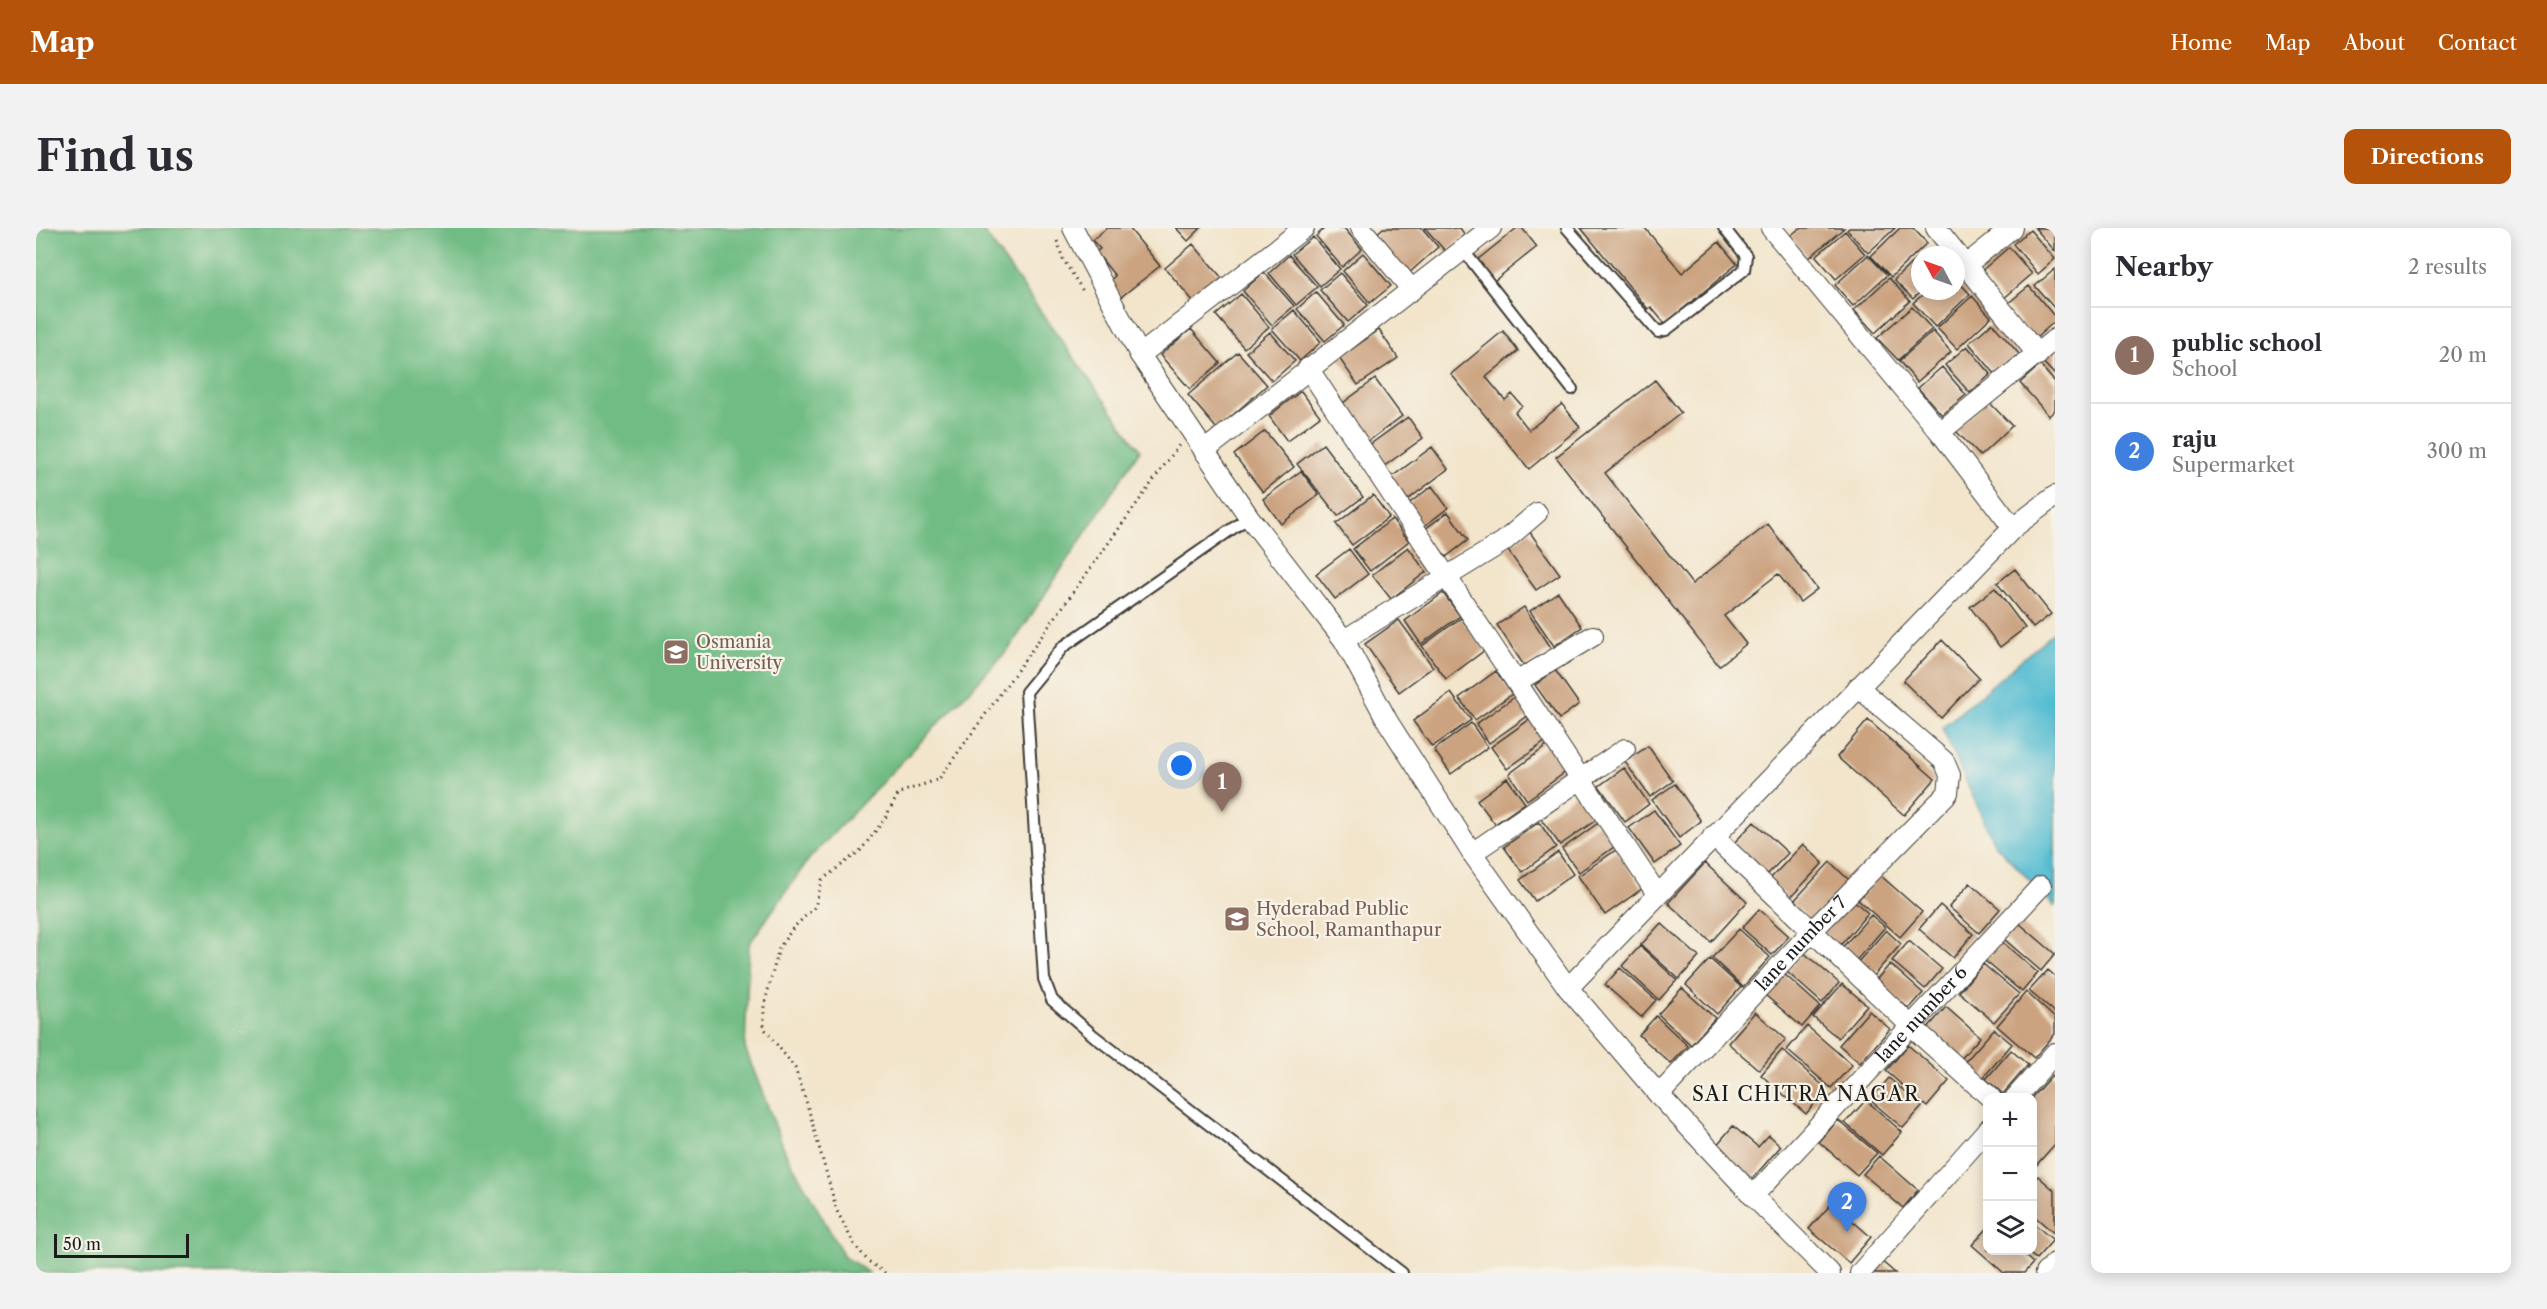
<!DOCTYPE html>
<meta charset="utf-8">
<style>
:root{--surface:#fff;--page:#f2f2f3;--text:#2b2b33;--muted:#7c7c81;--line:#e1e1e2;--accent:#b45309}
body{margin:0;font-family:"Libre Caslon Text",serif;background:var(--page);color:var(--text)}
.controls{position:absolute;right:18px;bottom:18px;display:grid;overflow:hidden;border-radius:12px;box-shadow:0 3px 15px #0003}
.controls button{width:54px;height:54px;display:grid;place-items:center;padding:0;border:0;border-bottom:2px solid var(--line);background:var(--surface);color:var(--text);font:30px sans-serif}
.compass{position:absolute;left:1875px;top:18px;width:54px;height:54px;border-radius:50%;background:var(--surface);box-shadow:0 3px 15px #0003;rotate:311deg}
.scale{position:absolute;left:18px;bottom:15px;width:135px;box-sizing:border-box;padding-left:6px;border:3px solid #1c1c1c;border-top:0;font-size:16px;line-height:21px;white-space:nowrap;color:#1c1c1c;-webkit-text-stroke:4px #f7f3e8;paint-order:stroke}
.you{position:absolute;left:1146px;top:538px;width:21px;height:21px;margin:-15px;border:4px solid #fff;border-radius:50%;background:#1a73e8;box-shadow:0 0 0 9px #1a73e833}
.badge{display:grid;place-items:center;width:39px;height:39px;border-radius:50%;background:var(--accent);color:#fff;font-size:20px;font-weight:700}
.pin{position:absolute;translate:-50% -50px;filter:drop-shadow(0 2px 3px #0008)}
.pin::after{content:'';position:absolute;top:32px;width:21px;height:18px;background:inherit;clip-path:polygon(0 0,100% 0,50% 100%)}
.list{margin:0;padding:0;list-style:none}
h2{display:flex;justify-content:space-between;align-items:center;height:78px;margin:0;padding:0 24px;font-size:26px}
h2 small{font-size:20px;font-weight:400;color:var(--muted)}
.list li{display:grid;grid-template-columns:39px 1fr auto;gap:18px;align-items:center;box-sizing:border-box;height:96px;padding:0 24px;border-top:2px solid var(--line)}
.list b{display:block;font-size:22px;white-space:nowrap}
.list p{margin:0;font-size:20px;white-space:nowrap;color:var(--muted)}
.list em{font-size:20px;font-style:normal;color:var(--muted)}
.icon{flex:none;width:33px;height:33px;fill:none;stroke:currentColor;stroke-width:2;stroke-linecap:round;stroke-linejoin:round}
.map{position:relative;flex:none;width:2019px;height:1045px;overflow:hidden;border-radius:12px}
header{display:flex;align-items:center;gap:36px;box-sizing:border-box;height:84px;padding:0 30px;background:var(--accent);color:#fff}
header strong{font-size:28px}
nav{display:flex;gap:33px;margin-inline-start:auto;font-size:21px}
.intro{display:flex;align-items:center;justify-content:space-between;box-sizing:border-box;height:144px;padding:0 36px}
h1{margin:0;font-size:42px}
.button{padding:15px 27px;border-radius:12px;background:var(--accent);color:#fff;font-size:21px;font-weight:700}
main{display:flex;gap:36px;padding:0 36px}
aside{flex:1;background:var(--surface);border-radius:12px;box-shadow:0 3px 15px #0003}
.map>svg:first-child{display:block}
.forest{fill:#71bc84;stroke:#466c50;stroke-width:1.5}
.water{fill:#53bcd1;stroke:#386c76;stroke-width:1.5}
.building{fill:#cba380}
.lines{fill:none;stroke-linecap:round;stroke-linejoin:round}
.service-casing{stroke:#3c3a36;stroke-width:14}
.minor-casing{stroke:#3c3a36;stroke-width:22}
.path{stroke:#3c3a36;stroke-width:3;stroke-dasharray:1.5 4.5;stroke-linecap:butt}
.service{stroke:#fff;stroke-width:10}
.minor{stroke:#fff;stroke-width:20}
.labels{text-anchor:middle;stroke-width:4.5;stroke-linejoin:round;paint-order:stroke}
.education-label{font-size:18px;fill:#785e54;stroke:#f7f3e8;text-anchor:start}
.street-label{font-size:18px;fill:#1c1c1c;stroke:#f7f3e8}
.neighbourhood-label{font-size:20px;letter-spacing:1.5px;fill:#1c1c1c;stroke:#f7f3e8}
</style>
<header>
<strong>Map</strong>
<nav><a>Home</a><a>Map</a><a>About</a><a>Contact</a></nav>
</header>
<div class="intro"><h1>Find us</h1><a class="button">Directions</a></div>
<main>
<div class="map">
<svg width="2019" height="1045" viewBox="0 0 2019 1045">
<rect width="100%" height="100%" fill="#f7f3e8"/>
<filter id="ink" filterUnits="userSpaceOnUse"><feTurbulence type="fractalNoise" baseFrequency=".0167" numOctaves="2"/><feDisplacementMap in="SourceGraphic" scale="12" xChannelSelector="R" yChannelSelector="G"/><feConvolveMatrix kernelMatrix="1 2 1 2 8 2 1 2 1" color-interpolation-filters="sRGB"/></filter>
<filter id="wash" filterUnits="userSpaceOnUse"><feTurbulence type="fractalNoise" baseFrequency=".008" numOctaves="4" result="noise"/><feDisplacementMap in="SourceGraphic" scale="24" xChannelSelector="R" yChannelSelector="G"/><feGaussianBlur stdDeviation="1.35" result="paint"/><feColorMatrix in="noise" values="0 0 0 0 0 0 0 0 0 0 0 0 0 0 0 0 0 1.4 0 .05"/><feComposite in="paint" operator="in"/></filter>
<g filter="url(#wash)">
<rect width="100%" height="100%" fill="#f2e5cc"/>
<path class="forest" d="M 0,0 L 945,0 L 1104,222 L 973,421 L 773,631 L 713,716 L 709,820 L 749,923 L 808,1028 L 833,1045 L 0,1045 L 2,614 L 0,611 Z"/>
<path class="water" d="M 2019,403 L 2019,679 L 1958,615 L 1906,500 Z"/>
<g id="blocks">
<path class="building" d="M 1071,0 L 1093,0 L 1124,38 L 1085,69 L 1073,53 L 1079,48 L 1060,24 L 1064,21 L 1056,12 Z
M 1140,0 L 1165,0 L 1152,13 Z
M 1289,0 L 1308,0 L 1326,21 L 1306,39 L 1280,8 Z
M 1347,0 L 1386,0 L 1402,19 L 1371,47 L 1338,8 Z
M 1389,0 L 1424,0 L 1429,7 L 1410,24 Z
M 1481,0 L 1486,0 L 1501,19 L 1458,53 L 1441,32 Z
M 1545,0 L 1609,0 L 1646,45 L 1683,14 L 1701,36 L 1629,96 L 1615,79 L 1612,81 Z
M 1764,0 L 1808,0 L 1773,30 L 1754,8 Z
M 1813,0 L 1859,0 L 1832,25 L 1811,2 Z
M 1864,0 L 1877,0 L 1891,15 L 1855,49 L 1835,28 Z
M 1999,0 L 2019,0 L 2019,23 Z
M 1994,2 L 2019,31 L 2002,46 L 1977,16 Z
M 1809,3 L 1829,26 L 1800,51 L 1780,28 Z
M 1277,9 L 1304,41 L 1284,58 L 1256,26 Z
M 1157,16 L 1186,50 L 1158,74 L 1129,40 Z
M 1973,19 L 1996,46 L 1966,72 L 1943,45 Z
M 1327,25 L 1355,58 L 1334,75 L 1307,43 Z
M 1253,27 L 1281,59 L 1260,77 L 1233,45 Z
M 1832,27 L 1851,47 L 1817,78 L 1799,57 Z
M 1884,27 L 1884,64 L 1877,71 L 1858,52 Z
M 2019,41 L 2019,81 L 1999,58 Z
M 1228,44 L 1258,78 L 1236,97 L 1207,63 Z
M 1304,45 L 1332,77 L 1312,94 L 1284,62 Z
M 1853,50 L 1874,73 L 1839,105 L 1818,82 Z
M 1920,51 L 1934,66 L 1899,99 L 1877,75 L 1891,63 L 1920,63 Z
M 1993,58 L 2019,89 L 2019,93 L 1999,111 L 1970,77 Z
M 1280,64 L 1308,97 L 1289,113 L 1261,81 Z
M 1205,66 L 1233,99 L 1208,120 L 1180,87 Z
M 1936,68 L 1955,89 L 1921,121 L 1901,100 Z
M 1876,79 L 1896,101 L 1862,132 L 1841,110 Z
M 1258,82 L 1285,114 L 1264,133 L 1236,101 Z
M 1956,95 L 1983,126 L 1960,147 L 1933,115 Z
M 1155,101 L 1184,135 L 1154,161 L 1124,127 Z
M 1343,102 L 1362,130 L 1322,157 L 1303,130 Z
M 1467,103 L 1482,123 L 1450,149 L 1469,172 L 1476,166 L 1486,178 L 1479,184 L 1493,202 L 1526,176 L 1544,199 L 1493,241 L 1415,146 Z
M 1897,103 L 1915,124 L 1881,154 L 1863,133 Z
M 1234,104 L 1259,133 L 1236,153 L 1210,124 Z
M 1931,118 L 1955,146 L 1934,165 L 1909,137 Z
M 2019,120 L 2019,147 L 2005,132 Z
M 1202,124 L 1231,157 L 1181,201 L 1152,167 Z
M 2004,137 L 2019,154 L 2019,182 L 2013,188 L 1984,155 Z
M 1906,139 L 1930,167 L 1906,187 L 1882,160 Z
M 1339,151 L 1366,188 L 1330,215 L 1303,178 Z
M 1619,152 L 1645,185 L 1569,245 L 1656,356 L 1732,296 L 1781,361 L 1764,374 L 1742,346 L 1688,388 L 1710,416 L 1683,438 L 1520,229 Z
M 1265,163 L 1284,188 L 1251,213 L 1233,188 Z
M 1951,172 L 1976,198 L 1944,228 L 1919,202 Z
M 1372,189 L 1387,210 L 1347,239 L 1332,218 Z
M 1229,203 L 1258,239 L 1227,264 L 1198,227 Z
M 1287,216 L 1327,269 L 1302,288 L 1261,236 Z
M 1396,219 L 1412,241 L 1370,273 L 1353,251 Z
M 1265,243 L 1283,267 L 1245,296 L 1227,271 Z
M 1396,258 L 1412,280 L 1387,299 L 1371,277 Z
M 1337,267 L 1353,289 L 1316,317 L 1300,296 Z
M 1412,284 L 1432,312 L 1410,329 L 1389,301 Z
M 1356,291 L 1373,313 L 1334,343 L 1317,321 Z
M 1493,303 L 1524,346 L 1500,362 L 1470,320 Z
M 1372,319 L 1390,344 L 1355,371 L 1336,347 Z
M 1313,321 L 1332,346 L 1299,371 L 1280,346 Z
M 1979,341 L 2015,386 L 1997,400 L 1961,355 Z
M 1959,360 L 1989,400 L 1964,419 L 1934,379 Z
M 1522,364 L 1546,399 L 1518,418 L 1494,383 Z
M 1407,365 L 1424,388 L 1385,416 L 1369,393 Z
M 1488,379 L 1516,421 L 1489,439 L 1461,397 Z
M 1425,390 L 1449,422 L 1410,451 L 1386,418 Z
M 1363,392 L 1397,439 L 1363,464 L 1329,416 Z
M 1906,412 L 1943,450 L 1905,490 L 1867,453 Z
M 1519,442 L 1543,476 L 1523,491 L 1499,457 Z
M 1460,443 L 1476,466 L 1439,492 L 1423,470 Z
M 1415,465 L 1435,492 L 1396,519 L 1377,493 Z
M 1480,468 L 1493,487 L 1453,515 L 1440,496 Z
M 1497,489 L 1513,511 L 1471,541 L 1455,519 Z
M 1832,492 L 1899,551 L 1868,587 L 1801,529 Z
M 1435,495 L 1452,519 L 1415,546 L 1398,522 Z
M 1512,517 L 1531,543 L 1491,572 L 1473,546 Z
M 1612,518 L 1637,553 L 1614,569 L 1589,534 Z
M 1588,540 L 1613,576 L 1589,594 L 1563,558 Z
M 1471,550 L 1489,575 L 1459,596 L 1441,572 Z
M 1639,556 L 1665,593 L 1643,610 L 1616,572 Z
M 1544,563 L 1563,590 L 1524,617 L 1505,591 Z
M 1618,582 L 1644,618 L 1619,636 L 1593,600 Z
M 1565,593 L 1582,616 L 1543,644 L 1526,621 Z
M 1503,594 L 1520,619 L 1486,644 L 1468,619 Z
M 1718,594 L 1752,625 L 1730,648 L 1697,616 Z
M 1767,616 L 1787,635 L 1753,671 L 1733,652 Z
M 1580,622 L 1607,660 L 1569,687 L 1542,648 Z
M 1522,624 L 1537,646 L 1499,673 L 1484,652 Z
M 1794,634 L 1813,652 L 1775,693 L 1756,675 Z
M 1669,635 L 1711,674 L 1675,714 L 1632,675 Z
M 1844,647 L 1886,684 L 1864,709 L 1822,672 Z
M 1934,655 L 1964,681 L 1943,705 L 1913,679 Z
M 1816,671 L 1832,685 L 1802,720 L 1786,706 Z
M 1904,677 L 1937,706 L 1917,730 L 1883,701 Z
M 1723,681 L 1753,708 L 1736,727 L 1706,700 Z
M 1835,687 L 1849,699 L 1818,735 L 1804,722 Z
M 1625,695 L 1663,729 L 1643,751 L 1605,717 Z
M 1983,695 L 2019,726 L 2005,743 L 1968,711 Z
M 1703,701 L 1734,729 L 1707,759 L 1676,730 Z
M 1850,702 L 1865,716 L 1837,748 L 1822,734 Z
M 1873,713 L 1906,741 L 1889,761 L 1856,733 Z
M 1965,713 L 2002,745 L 1986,764 L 1948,732 Z
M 1604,718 L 1641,752 L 1623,772 L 1586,738 Z
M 1767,724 L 1803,755 L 1786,775 L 1751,744 Z
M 1674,731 L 1705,759 L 1681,786 L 1650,757 Z
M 1854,736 L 1887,765 L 1873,781 L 1840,752 Z
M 1947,736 L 1983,766 L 1958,794 L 1923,764 Z
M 1584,740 L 1620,772 L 1605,789 L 1569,757 Z
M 2012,742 L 2019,748 L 2019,785 L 1993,763 Z
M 1747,745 L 1784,778 L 1766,799 L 1728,766 Z
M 1806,756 L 1831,777 L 1802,810 L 1777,789 Z
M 1646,760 L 1679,790 L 1655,817 L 1622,786 Z
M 1990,764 L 2019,790 L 2019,806 L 1998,830 L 1961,798 Z
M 1910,779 L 1944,809 L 1924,832 L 1889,803 Z
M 1833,783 L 1854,801 L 1824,835 L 1803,817 Z
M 1719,784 L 1750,811 L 1723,842 L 1692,815 Z
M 1620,788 L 1652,818 L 1635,836 L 1603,807 Z
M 1771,798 L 1816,837 L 1795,860 L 1751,822 Z
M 1958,801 L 1976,816 L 1947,850 L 1929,834 Z
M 1872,817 L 1913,853 L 1891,879 L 1850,843 Z
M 1746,822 L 1791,861 L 1770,886 L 1725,847 Z
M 1975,822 L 1992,837 L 1967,866 L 1950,851 Z
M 2016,847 L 2019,850 L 2019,916 L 1996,942 L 1996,869 Z
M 1853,850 L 1886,879 L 1867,900 L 1834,872 Z
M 1830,872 L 1866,904 L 1846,927 L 1809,895 Z
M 1802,892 L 1841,925 L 1821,947 L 1783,914 Z
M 1697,898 L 1722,919 L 1733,907 L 1745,918 L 1716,951 L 1679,919 Z
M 1843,928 L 1882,962 L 1867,980 L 1827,946 Z
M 2002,948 L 2019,963 L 2019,1006 L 1996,986 L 1996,954 Z
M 1796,975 L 1835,1009 L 1813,1035 L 1773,1001 Z
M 1996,994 L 2017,1012 L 2000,1031 L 1989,1022 L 1996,1022 Z
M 1952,1000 L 1952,1022 L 1982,1022 L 1997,1035 L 1988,1045 L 1968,1045 L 1936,1017 Z
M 1843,1031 L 1859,1045 L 1831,1045 Z"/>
</g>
</g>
<g filter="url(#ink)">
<use href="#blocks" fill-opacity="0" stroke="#3c3a36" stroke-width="1.5"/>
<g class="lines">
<defs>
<path id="service" d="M 1531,0 L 1622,104 L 1630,102 L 1708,42 L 1710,28 L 1688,0
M 1427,22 L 1536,161
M 1213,289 L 1027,419 L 990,464 L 1008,751 L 1016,772 L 1058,808 L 1366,1045"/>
<g id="minor">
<path d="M 1037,0 L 1104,127 L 1213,289 L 1308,412 L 1352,494 L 1436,625 L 1532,760 L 1623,867 L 1717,968 L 1794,1045"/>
<path d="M 1325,0 L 1376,62"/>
<path d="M 1735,0 L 1904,204 L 1977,300"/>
<path d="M 1900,0 L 2002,127"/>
<path d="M 1930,37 L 1976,0"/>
<path d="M 1104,127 L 1268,0"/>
<path d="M 1272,140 L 1621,666"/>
<path d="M 1904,204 L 2019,111"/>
<path d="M 1168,223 L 1455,0"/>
<path d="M 1308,412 L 1467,314 L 1501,285"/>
<path d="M 1482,453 L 1557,408"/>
<path d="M 1677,608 L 1875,798 L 1955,870"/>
<path d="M 1436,625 L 1589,521"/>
<path d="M 1532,760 L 1977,300 L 2019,268"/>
<path id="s1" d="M 1623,867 L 1776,703 L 1912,565 L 1914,547 L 1908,533 L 1822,459"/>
<path d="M 1979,870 L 2019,825"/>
<path id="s2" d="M 1717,968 L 2005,658"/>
<path d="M 1824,1045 L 1952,901"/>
<path d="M 2009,1045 L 2019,1035"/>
</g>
</defs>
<use href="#service" class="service-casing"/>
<use href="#minor" class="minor-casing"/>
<path class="path" d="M 1021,13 L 1027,31 L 1047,63
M 849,1045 L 832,1033 L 818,1016 L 801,983 L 771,876 L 759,840 L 728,800 L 728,778 L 743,720 L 757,700 L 779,679 L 786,652 L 825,622 L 848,592 L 863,565 L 903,551 L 1143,217"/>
<use href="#service" class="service"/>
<use href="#minor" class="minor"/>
</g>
</g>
<defs>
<symbol id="university-square" viewBox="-11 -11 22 22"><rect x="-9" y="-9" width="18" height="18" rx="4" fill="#8d6e63" stroke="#f7f3e8"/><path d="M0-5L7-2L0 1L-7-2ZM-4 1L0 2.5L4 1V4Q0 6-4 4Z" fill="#fff"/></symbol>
<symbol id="school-square" viewBox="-11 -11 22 22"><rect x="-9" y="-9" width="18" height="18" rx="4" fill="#8d6e63" stroke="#f7f3e8"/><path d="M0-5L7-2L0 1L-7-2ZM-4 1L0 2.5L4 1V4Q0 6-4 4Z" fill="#fff"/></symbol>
</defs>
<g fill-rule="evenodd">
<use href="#university-square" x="625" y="409" width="30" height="30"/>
<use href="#school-square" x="1186" y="676" width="30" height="30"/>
</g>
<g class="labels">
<g class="education-label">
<text x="660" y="420">Osmania<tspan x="660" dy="21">University</tspan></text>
<text x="1220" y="687">Hyderabad Public<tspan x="1220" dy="21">School, Ramanthapur</tspan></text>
</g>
<g class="street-label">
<text dy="6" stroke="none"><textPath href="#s1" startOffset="208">lane number 7</textPath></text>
<text dy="6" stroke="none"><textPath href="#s2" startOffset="248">lane number 6</textPath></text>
</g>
<g class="neighbourhood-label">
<text x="1770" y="873">SAI CHITRA NAGAR</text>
</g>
</g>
</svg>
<div class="controls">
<button>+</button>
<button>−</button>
<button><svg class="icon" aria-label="layers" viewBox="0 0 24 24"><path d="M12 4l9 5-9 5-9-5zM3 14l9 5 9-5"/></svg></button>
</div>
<svg class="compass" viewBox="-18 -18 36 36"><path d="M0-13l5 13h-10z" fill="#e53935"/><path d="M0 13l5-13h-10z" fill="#7c7c81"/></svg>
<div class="scale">50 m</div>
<div class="you"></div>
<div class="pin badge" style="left:1186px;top:584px;background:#8d6e63">1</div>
<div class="pin badge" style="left:1811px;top:1004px;background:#3f7fe0">2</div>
</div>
<aside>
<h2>Nearby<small>2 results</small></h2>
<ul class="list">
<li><span class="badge" style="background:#8d6e63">1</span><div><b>public school</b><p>School</p></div><em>20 m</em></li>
<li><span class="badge" style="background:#3f7fe0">2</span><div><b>raju</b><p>Supermarket</p></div><em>300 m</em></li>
</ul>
</aside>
</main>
